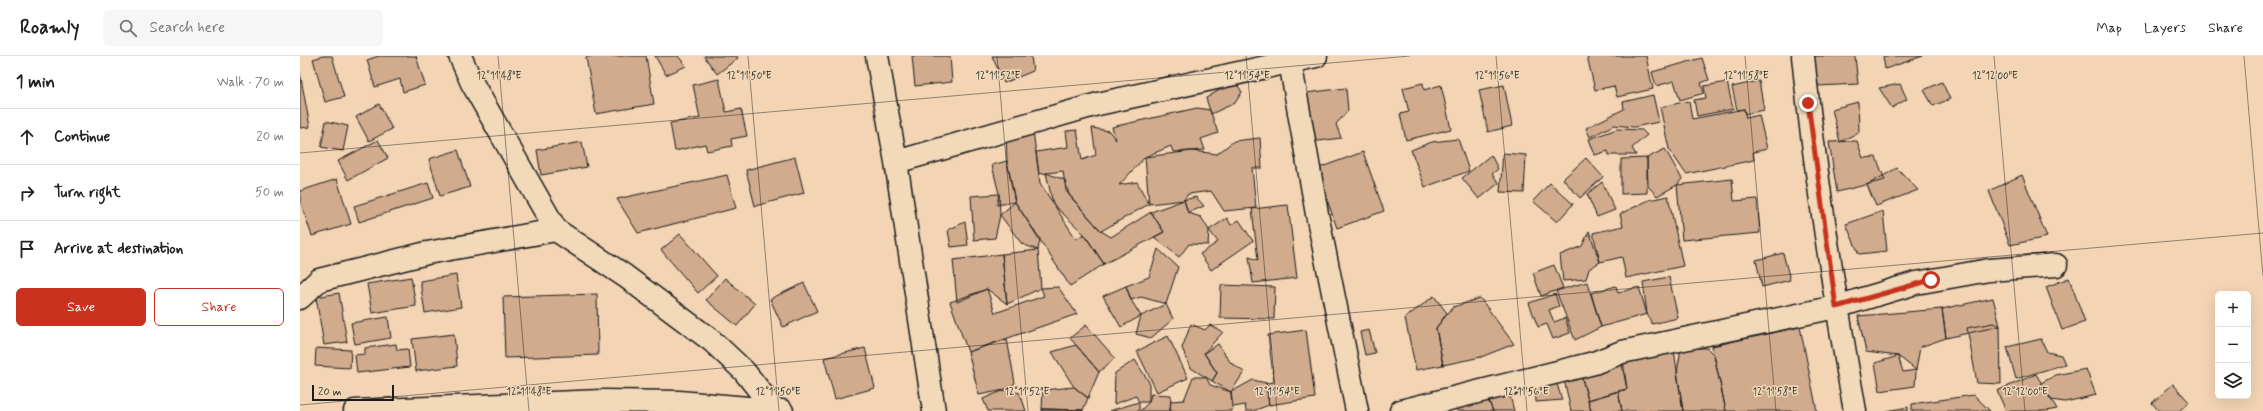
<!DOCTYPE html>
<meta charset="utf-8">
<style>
:root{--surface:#fff;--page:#f6f6f6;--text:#222;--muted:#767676;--line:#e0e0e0;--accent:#c8321e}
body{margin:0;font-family:Mynerve,sans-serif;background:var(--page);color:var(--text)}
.controls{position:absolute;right:12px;bottom:12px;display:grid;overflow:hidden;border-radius:6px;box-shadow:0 4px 16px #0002}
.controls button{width:36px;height:36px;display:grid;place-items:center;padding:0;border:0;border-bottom:1px solid var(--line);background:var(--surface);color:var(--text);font:20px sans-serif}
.scale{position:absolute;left:12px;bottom:10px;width:82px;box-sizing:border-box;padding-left:4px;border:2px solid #1c1c1c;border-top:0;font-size:11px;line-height:14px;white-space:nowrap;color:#1c1c1c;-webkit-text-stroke:3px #f1d9b9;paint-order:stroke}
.stop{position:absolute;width:12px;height:12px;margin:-9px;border:3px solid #c8321e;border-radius:50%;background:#fff}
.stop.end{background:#c8321e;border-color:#fff;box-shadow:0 1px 4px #0008}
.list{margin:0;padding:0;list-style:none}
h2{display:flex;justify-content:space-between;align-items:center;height:52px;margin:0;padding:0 16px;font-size:17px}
h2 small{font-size:13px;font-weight:400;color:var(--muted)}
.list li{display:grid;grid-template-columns:26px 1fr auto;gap:12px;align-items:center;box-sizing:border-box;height:56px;padding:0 16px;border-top:1px solid var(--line)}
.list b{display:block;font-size:15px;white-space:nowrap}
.list em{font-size:13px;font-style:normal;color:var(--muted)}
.actions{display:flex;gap:8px;padding:12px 16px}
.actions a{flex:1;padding:9px 0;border:1px solid var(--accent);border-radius:6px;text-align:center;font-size:14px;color:var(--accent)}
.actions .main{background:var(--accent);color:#fff}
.icon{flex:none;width:22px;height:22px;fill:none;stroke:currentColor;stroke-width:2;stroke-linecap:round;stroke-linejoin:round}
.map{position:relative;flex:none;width:1963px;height:355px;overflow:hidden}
header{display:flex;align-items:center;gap:24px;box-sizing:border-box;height:56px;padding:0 20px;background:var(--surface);border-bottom:1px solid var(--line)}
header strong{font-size:19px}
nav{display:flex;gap:22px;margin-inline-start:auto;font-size:14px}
.search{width:280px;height:36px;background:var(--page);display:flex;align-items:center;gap:10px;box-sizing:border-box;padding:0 14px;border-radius:6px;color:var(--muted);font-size:15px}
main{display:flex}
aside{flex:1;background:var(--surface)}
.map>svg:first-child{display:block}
.building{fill:#d0ab8e;stroke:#1c1c1c}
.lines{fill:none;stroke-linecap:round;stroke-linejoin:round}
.minor-casing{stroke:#1c1c1c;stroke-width:25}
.primary-casing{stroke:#1c1c1c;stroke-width:25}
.minor{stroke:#f1d9b9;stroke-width:22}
.primary{stroke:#f1d9b9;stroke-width:22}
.route{stroke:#c8321e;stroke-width:5}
.ticks{fill:none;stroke:#1c1c1c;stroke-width:1;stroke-opacity:0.45}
.ticks-label{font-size:10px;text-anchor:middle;fill:#1c1c1c;stroke:#f1d9b9;stroke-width:3;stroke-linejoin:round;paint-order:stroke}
</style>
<header>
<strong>Roamly</strong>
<div class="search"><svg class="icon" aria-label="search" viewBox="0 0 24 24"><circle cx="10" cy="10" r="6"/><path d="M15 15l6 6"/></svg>Search here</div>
<nav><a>Map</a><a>Layers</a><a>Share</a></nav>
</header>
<main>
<aside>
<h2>1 min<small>Walk · 70 m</small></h2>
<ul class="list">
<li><svg class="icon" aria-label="ahead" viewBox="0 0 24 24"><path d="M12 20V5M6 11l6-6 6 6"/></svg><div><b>Continue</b></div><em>20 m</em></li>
<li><svg class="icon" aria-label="right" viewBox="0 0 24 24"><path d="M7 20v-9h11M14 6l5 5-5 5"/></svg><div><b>Turn right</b></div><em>50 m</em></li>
<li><svg class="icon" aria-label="arrive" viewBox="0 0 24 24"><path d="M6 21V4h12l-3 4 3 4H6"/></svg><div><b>Arrive at destination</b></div></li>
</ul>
<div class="actions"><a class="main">Save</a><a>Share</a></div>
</aside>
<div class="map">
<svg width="1963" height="355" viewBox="0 0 1963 355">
<rect width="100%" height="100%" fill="#f3d4b4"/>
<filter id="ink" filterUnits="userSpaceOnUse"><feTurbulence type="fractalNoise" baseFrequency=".025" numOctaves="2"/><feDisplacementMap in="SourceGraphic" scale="8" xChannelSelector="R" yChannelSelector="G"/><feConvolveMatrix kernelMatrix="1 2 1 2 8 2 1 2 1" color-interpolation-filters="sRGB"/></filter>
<g filter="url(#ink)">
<path class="building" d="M 23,0 L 32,0 L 44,41 L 25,46 L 13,3 Z
M 79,0 L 116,0 L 125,29 L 103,36 L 100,23 L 75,31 L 67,4 Z
M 293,0 L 346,0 L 354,48 L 296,58 L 286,1 Z
M 355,0 L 378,0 L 386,10 L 366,19 Z
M 404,0 L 437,0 L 438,2 L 417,18 Z
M 612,0 L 650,0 L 652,26 L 615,30 Z
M 692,0 L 731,0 L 733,15 L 704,27 Z
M 1287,0 L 1346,0 L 1353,33 L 1317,41 L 1314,30 L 1295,34 Z
M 1513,0 L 1555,0 L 1558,28 L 1518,30 Z
M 1583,0 L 1623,0 L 1585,13 Z
M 1402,2 L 1409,24 L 1401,27 L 1404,37 L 1380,44 L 1374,25 L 1356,30 L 1352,16 Z
M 0,17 L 10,71 L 0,72 Z
M 419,23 L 426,56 L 441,53 L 447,80 L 431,83 L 432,90 L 407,95 L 405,88 L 375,95 L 370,67 L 400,62 L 393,29 Z
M 935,25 L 942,36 L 935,47 L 911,58 L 906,42 Z
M 1459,25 L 1464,54 L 1445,58 L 1444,53 L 1437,54 L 1432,31 Z
M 1427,26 L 1433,53 L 1397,60 L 1394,44 L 1406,42 L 1404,30 Z
M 1642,26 L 1650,43 L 1633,50 L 1624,34 Z
M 1123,27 L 1124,34 L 1141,29 L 1151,73 L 1106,84 L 1100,58 L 1109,56 L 1103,32 Z
M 1600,28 L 1607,43 L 1592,52 L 1579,32 Z
M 1204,29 L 1212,70 L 1188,76 L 1179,34 Z
M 1046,32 L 1048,55 L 1036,68 L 1041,82 L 1011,86 L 1006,37 Z
M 1353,39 L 1359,66 L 1334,71 L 1314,69 L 1290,81 L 1286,72 L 1324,53 L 1323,46 Z
M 1389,45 L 1392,63 L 1444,53 L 1446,62 L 1459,59 L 1467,93 L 1453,96 L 1454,104 L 1386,118 L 1369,93 L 1360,51 Z
M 1558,46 L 1559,76 L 1540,86 L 1532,53 Z
M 79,48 L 92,73 L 69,85 L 56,61 Z
M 897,52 L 910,54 L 918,77 L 901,83 L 905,94 L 873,96 L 871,90 L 845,101 L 819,129 L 837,126 L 849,148 L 801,175 L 766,135 L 763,115 L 739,118 L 736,96 L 768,91 L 766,75 L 777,74 L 782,104 L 796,99 L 792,72 L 809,75 L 816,84 L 812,71 Z
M 26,65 L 48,70 L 43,95 L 21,91 Z
M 1317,73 L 1342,74 L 1347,79 L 1332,92 L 1336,99 L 1309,99 L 1308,95 L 1295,99 L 1289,83 Z
M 733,75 L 740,127 L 776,183 L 784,178 L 804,208 L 770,230 L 715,146 L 707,105 L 706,78 Z
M 960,82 L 962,112 L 952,112 L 956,152 L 924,155 L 911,135 L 888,138 L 884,144 L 849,148 L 845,101 L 892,95 L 917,98 L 934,85 Z
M 1158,83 L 1169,115 L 1125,131 L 1111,94 L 1132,86 Z
M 78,84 L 88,102 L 48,124 L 38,105 Z
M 1557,85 L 1563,102 L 1576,101 L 1585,124 L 1537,136 L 1529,86 Z
M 282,86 L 287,111 L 241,119 L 237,94 Z
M 1365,93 L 1382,123 L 1377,129 L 1357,140 L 1348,130 L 1347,102 Z
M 158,94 L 170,131 L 140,140 L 129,103 Z
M 1063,96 L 1084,155 L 1037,172 L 1016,113 Z
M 1203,97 L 1226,99 L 1224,137 L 1200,136 Z
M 1191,99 L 1198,113 L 1192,118 L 1199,127 L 1179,143 L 1162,122 Z
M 495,101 L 504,137 L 455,150 L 446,114 Z
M 1286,102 L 1303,121 L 1280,142 L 1263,123 Z
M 1347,102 L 1347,137 L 1321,138 L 1321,103 Z
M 707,105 L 715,146 L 697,149 L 699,138 L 692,109 Z
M 1597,112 L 1618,134 L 1576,150 L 1567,129 Z
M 746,117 L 765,124 L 769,139 L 801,175 L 811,181 L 851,156 L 864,176 L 804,208 L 784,178 L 753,148 Z
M 427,119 L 436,152 L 338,177 L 317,143 Z
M 1722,119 L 1747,181 L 1710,189 L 1689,135 Z
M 37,123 L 51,168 L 12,180 L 0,145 L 0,135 Z
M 1432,123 L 1434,145 L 1457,143 L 1460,177 L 1382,184 L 1377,129 Z
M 1302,126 L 1315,154 L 1297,161 L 1287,138 Z
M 128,127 L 133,142 L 59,166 L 54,150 Z
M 1250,127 L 1273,148 L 1257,166 L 1233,145 Z
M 699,138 L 700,159 L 695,182 L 674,184 L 671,140 Z
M 1368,140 L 1383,210 L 1326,222 L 1322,201 L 1300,206 L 1293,177 L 1323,170 L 1320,158 L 1349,144 Z
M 896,141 L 904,150 L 888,157 L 884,144 Z
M 884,144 L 888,157 L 901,161 L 909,174 L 908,189 L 889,188 L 879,201 L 854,181 L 864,176 L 851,156 Z
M 715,146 L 740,183 L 738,194 L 722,188 L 700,159 Z
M 988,149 L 997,222 L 953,227 L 949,201 L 958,204 L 952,153 Z
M 1583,155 L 1587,195 L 1559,198 L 1546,168 Z
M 927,162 L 931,169 L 939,164 L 953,185 L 911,214 L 900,198 L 918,186 L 909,174 Z
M 665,166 L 668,189 L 651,191 L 648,174 Z
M 1289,175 L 1300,206 L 1289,213 L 1286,223 L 1263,225 L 1260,199 L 1282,190 Z
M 380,178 L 417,220 L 398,237 L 361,194 Z
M 858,193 L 878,211 L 866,248 L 841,241 L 831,244 L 826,230 L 849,221 Z
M 738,194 L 741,232 L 707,248 L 702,198 Z
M 1483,197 L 1490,224 L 1462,231 L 1456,204 Z
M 702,198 L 707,248 L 687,233 L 657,246 L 653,204 Z
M 1254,209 L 1263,232 L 1241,240 L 1233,217 Z
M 156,219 L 161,251 L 125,257 L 120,225 Z
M 111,221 L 116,250 L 72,257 L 67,228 Z
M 1369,221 L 1378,262 L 1352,268 L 1347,258 L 1343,226 Z
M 425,222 L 455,248 L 437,270 L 406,244 Z
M 1769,222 L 1785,266 L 1762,274 L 1746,231 Z
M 1287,226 L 1301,271 L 1275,284 L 1256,235 Z
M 504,227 L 517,255 L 483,271 L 470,243 Z
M 921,229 L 975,231 L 974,263 L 920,262 Z
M 826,230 L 831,244 L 841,260 L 821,271 L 803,240 Z
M 1316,230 L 1318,237 L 1339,231 L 1347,258 L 1301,271 L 1291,237 Z
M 758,231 L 777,258 L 668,296 L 650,246 L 687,233 L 695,257 L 744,240 L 741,232 Z
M 39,237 L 47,286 L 24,289 L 16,241 Z
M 297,238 L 298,299 L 205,302 L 203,241 Z
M 1255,238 L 1259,250 L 1249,254 L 1254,266 L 1265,262 L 1270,277 L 1253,283 L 1247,268 L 1238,271 L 1229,247 Z
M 1134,240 L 1147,257 L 1136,272 L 1143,309 L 1116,314 L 1105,262 Z
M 1180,242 L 1214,288 L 1181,301 L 1143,309 L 1136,272 L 1153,251 Z
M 1693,242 L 1700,270 L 1646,282 L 1642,253 Z
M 866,248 L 873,263 L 851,282 L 836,278 L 841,260 Z
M 1642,253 L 1646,282 L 1620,291 L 1616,314 L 1598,300 L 1566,296 L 1558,260 Z
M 88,261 L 91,282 L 55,288 L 51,267 Z
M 1693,267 L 1700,270 L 1701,328 L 1677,327 L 1667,272 Z
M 891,268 L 905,274 L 910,269 L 923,276 L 904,297 L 917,317 L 912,325 L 891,312 L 882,292 Z
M 786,269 L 815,302 L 799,316 L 770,282 Z
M 1500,271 L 1517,355 L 1426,355 L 1412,290 Z
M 1006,274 L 1015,342 L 969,349 L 966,327 L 974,326 L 968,279 Z
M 1069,274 L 1075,297 L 1065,299 L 1060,276 Z
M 154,278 L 157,310 L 116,315 L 112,283 Z
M 868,280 L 888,322 L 857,336 L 837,295 Z
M 707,283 L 715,327 L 704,334 L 679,339 L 668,296 Z
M 1741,283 L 1747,296 L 1761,299 L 1765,308 L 1716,323 L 1707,291 Z
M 96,288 L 97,294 L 108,293 L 110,311 L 57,317 L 55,299 L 65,298 L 65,292 Z
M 918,288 L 931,307 L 944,316 L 931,336 L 912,325 L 917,317 L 904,297 Z
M 776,289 L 799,316 L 788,342 L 774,331 L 752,296 Z
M 16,292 L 51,294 L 50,312 L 15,310 Z
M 565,292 L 575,332 L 535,343 L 524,302 Z
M 1381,292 L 1407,292 L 1414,299 L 1426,355 L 1383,355 L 1377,317 Z
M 1374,294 L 1383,355 L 1322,355 L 1318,335 L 1327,333 L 1322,298 Z
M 1598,300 L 1603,316 L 1616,314 L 1615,330 L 1580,335 L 1575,307 Z
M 835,304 L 849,326 L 849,346 L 839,346 L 836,340 L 814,348 L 815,317 Z
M 1321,304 L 1327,333 L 1288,344 L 1280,315 Z
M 1786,313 L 1796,339 L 1765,346 L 1751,344 L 1741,327 L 1756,319 Z
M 1280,315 L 1291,355 L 1271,355 L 1264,323 Z
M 1736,318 L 1757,353 L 1746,355 L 1706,355 L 1697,335 Z
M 893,321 L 906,321 L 910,329 L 931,336 L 932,355 L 870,355 L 871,345 L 884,344 Z
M 1255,322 L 1262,344 L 1236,346 L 1235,327 Z
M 953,324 L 966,327 L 969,349 L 953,355 L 946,355 L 945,349 L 933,351 L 931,336 Z
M 1873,328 L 1889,346 L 1879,355 L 1859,355 L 1852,347 Z
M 774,331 L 788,342 L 783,354 L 742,353 L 743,334 Z
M 1208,332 L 1214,355 L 1193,355 L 1186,339 Z
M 704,334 L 720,337 L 726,355 L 688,355 L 683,343 Z
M 1318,335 L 1322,355 L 1291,355 L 1288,344 Z
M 851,338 L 871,339 L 870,355 L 840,355 L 849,346 Z
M 1186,339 L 1193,355 L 1157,355 L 1154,345 Z
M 1674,339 L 1690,355 L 1612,355 L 1612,348 Z
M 839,346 L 839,355 L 809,355 Z
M 1608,351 L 1608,355 L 1587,355 Z
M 742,353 L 783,354 L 783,355 L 742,355 Z"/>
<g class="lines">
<defs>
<path id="minor" d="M 160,0 L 172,27 L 256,174 L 325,220 L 412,285 L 444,315 L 474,353
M 577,0 L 596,106 L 634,355
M 989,0 L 1017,158 L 1057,355
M 1503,0 C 1515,119 1534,237 1555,355
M 596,106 L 798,48 L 1016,0
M 0,242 L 19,224 L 127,197 L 256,174
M 1101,355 L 1294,307 L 1322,296 L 1536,251 L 1616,227 L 1689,214 L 1756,209"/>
<path id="primary" d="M 55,355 L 302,345 L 379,346 L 482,355"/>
</defs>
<use href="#minor" class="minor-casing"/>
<use href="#primary" class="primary-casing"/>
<use href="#minor" class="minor"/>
<use href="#primary" class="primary"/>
</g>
</g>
<g class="lines" filter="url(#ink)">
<path class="route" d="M 1508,47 L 1536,251 L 1631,224"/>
</g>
<path class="ticks" d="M 198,0 L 229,355M 448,0 L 479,355M 697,0 L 728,355M 946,0 L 977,355M 1196,0 L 1227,355M 1445,0 L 1476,355M 1694,0 L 1725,355M 1944,0 L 1963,220M 0,97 L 1110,0M 0,349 L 1963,177"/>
<g class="ticks-label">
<text x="199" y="23">12°11'48"E</text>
<text x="449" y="23">12°11'50"E</text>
<text x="698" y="23">12°11'52"E</text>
<text x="947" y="23">12°11'54"E</text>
<text x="1197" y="23">12°11'56"E</text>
<text x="1446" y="23">12°11'58"E</text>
<text x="1695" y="23">12°12'00"E</text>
<text x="229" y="339">12°11'48"E</text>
<text x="478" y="339">12°11'50"E</text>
<text x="727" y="339">12°11'52"E</text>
<text x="977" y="339">12°11'54"E</text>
<text x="1226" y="339">12°11'56"E</text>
<text x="1475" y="339">12°11'58"E</text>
<text x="1725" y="339">12°12'00"E</text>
</g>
</svg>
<div class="controls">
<button>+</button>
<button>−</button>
<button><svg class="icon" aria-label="layers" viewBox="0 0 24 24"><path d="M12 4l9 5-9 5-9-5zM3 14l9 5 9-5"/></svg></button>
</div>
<div class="scale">20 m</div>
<div class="stop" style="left:1631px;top:224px"></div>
<div class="stop end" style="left:1508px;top:47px"></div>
</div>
</main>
